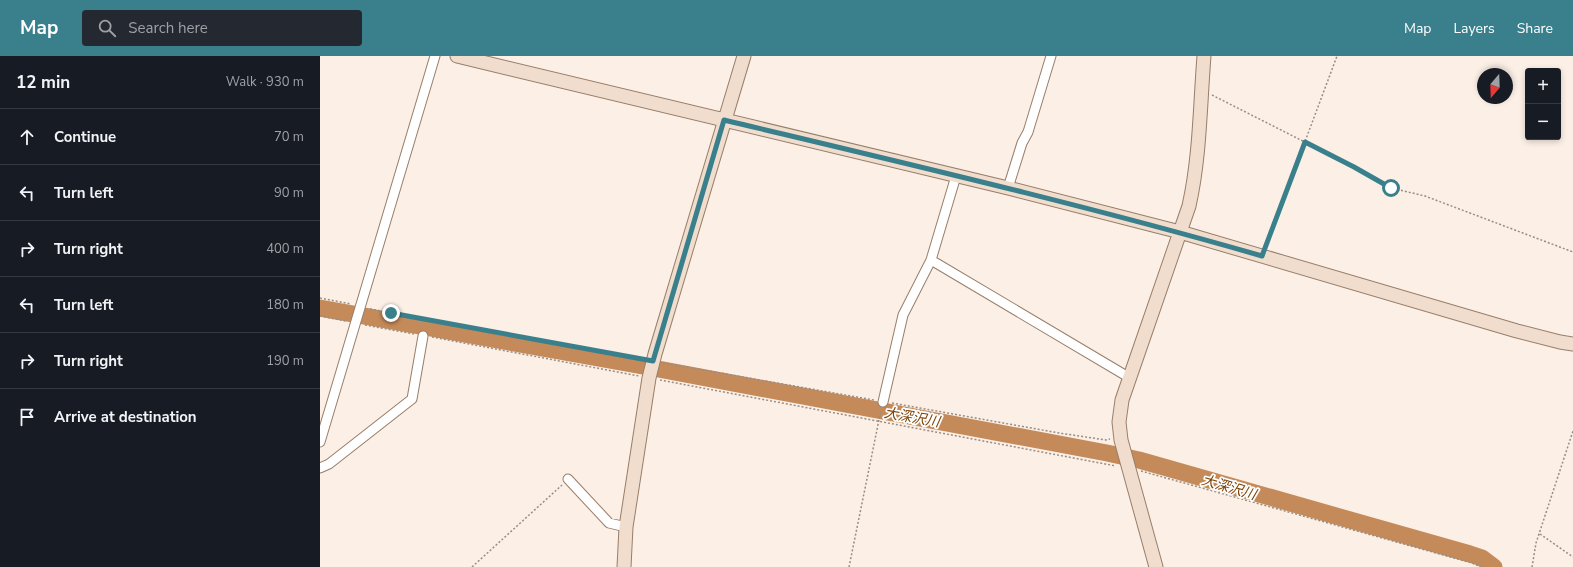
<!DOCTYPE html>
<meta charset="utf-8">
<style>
:root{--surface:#171b24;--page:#242831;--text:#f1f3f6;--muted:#9ea1a6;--line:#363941;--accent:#3a808c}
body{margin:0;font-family:"Nunito Sans","Noto Sans JP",sans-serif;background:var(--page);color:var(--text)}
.controls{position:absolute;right:12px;top:12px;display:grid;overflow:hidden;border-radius:4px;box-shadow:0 2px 6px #0003}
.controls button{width:36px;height:36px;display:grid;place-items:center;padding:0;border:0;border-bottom:1px solid var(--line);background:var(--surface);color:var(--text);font:20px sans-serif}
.compass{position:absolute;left:1157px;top:12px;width:36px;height:36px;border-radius:50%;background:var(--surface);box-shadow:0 2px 6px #0003;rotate:199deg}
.stop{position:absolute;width:12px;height:12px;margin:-9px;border:3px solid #3a808c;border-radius:50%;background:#fff}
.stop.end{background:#3a808c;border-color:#fff;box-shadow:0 1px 4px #0008}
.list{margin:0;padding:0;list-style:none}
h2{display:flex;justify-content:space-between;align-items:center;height:52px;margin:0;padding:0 16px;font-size:17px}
h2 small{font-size:13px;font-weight:400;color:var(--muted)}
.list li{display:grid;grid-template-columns:26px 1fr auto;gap:12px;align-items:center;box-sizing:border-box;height:56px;padding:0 16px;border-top:1px solid var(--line)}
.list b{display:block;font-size:15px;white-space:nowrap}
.list em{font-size:13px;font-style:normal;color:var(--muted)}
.icon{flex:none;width:22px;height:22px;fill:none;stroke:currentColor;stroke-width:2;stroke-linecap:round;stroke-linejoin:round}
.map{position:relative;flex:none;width:1253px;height:511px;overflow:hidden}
header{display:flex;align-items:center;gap:24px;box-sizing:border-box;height:56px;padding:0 20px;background:var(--accent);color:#fff}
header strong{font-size:19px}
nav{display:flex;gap:22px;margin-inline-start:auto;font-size:14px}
.search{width:280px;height:36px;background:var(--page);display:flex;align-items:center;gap:10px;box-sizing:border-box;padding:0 14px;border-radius:4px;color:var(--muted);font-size:15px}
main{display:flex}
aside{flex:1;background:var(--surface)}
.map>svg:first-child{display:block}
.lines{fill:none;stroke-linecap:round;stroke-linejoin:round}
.river{stroke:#c58a59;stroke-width:17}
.street-casing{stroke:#987e6a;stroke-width:11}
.secondary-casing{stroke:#987e6a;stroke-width:15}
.path{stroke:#988d84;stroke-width:1.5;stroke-dasharray:2 2;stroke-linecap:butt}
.street{stroke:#fff;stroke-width:9}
.secondary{stroke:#f0ddcd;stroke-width:13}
.route{stroke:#3a808c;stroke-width:5}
.labels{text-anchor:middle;stroke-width:3.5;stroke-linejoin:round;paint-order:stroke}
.water-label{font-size:14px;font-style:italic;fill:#7d4408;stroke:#fff}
</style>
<header>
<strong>Map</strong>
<div class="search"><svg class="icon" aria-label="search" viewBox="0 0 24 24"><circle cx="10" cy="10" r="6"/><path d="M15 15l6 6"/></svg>Search here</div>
<nav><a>Map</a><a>Layers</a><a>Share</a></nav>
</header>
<main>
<aside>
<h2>12 min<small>Walk · 930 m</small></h2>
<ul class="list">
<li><svg class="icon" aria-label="ahead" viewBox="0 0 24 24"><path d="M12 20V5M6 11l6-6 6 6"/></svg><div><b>Continue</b></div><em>70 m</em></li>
<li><svg class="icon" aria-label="left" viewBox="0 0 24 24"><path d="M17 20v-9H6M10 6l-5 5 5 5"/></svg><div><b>Turn left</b></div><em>90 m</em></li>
<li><svg class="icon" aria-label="right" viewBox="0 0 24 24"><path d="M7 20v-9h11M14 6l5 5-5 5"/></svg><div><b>Turn right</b></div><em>400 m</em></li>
<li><svg class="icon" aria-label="left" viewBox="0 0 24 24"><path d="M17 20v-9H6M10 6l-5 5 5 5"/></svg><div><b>Turn left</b></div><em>180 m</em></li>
<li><svg class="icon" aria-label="right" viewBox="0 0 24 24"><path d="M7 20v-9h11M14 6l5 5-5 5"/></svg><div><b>Turn right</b></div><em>190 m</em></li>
<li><svg class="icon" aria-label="arrive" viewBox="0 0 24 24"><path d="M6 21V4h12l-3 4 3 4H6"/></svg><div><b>Arrive at destination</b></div></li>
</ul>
</aside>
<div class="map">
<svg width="1253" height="511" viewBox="0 0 1253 511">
<rect width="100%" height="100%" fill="#fbefe6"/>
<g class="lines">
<path class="river" d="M 0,252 L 317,309 L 787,397 L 819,404 L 1150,498 L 1162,502 L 1174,511"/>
<defs>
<path id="street" d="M 688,132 L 702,87 L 708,76 L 731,0
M 611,204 L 810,322
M 563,346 L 583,259 L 611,204 L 636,120
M 0,386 L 115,0
M 0,412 L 9,408 L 92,343 L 103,280
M 248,423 L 289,467 L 306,471"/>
<path id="secondary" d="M 137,0 L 688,132 L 860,176 L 1197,275 L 1240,286 L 1253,288
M 304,511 L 306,471 L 329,322 L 335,298 L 424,0
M 836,511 L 801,384 L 799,366 L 802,344 L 869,150 C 880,101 880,50 884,0"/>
</defs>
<use href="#street" class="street-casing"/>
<use href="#secondary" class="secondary-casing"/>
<path class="path" d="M 892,39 L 1034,111 L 1071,132 L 1105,140 L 1253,196
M 946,190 L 1017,0
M 0,242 L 31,248
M 50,253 L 322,303
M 0,260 L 26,265
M 45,269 L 94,278
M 112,281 L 319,320
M 343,307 L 554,344
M 340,324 L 796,410
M 572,347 L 739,377 L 786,384 L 790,383
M 821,415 L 1152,507 L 1161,511
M 1220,478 L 1253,501
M 152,511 L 242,429
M 529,511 L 561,354
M 1212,511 L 1216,487 L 1253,375"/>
<use href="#street" class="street"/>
<use href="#secondary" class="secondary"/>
</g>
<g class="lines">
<path class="route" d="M 71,257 L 333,305 L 404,64 C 584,107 765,149 942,200 L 985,86 L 1034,111 L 1071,132"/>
</g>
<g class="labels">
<g class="water-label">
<text transform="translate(592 361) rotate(10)" y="5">大深沢川</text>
<text transform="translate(909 431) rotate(16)" y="5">大深沢川</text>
</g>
</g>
</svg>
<div class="controls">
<button>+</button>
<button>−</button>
</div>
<svg class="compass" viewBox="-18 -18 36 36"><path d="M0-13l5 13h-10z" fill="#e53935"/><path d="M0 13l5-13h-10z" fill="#9ea1a6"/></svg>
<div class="stop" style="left:1071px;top:132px"></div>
<div class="stop end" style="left:71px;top:257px"></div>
</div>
</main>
